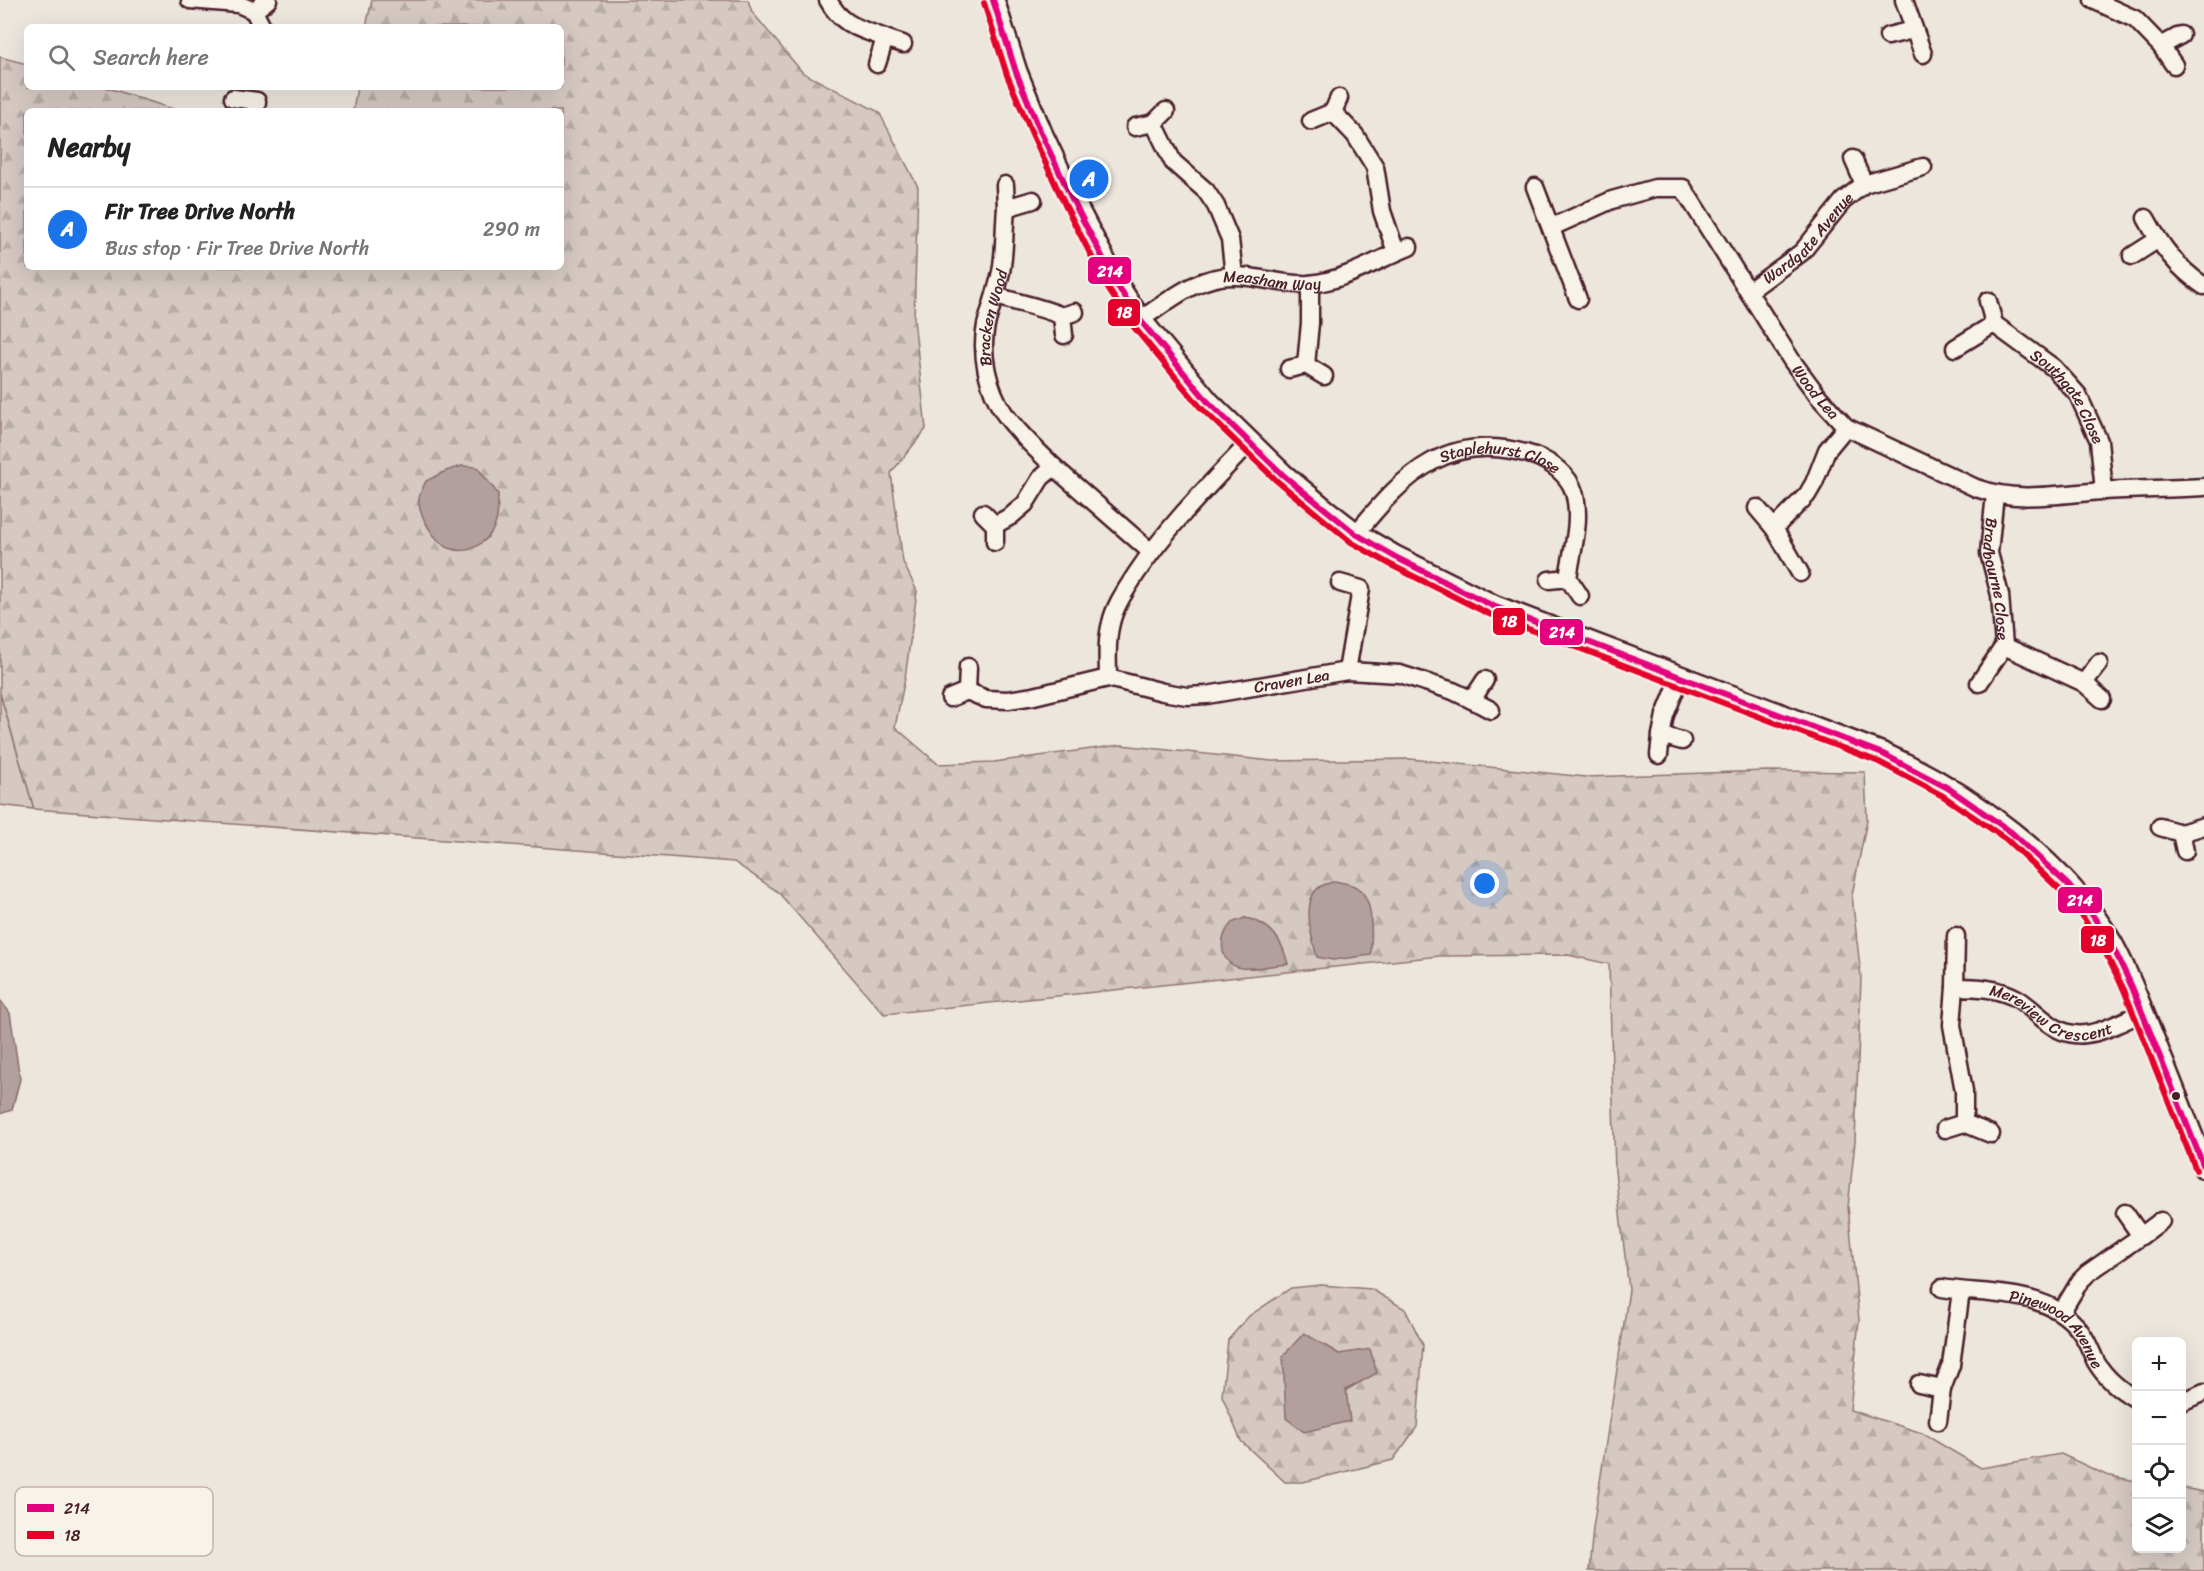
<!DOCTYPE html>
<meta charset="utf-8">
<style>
:root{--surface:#fff;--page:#f6f6f6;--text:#222;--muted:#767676;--line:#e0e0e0;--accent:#1a73e8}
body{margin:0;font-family:Sriracha,sans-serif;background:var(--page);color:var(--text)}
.controls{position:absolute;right:18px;bottom:18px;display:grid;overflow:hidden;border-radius:9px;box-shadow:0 6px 24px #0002}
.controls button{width:54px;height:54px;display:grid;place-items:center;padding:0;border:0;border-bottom:2px solid var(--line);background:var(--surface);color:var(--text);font:30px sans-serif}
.you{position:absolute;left:1485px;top:884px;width:21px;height:21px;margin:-15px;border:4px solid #fff;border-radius:50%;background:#1a73e8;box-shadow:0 0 0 9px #1a73e833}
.badge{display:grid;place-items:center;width:39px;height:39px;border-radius:50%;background:var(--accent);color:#fff;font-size:20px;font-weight:700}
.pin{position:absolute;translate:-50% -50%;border:3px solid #fff;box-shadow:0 2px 6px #0006}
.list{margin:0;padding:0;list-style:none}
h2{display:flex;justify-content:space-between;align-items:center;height:78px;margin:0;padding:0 24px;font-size:26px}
h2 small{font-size:20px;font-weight:400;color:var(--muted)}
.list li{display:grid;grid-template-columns:39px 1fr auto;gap:18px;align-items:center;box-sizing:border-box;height:84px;padding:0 24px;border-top:2px solid var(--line)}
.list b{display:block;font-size:22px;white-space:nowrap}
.list p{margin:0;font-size:20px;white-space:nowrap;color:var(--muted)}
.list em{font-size:20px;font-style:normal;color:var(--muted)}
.icon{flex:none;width:33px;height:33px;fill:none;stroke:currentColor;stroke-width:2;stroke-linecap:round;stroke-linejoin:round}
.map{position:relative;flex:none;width:2204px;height:1571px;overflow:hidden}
.search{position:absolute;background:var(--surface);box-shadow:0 6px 24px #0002;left:24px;top:24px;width:540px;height:66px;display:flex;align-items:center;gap:15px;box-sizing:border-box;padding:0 21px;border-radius:9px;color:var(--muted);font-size:22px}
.panel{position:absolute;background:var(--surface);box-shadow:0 6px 24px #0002;left:24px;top:108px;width:540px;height:162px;border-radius:9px}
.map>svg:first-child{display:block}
.grass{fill:#d5c9c2;stroke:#907476;stroke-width:1.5}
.forest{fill:url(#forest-firs);stroke:#907476;stroke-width:1.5;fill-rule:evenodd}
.water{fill:#b39f9d;stroke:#896c6f;stroke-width:1.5}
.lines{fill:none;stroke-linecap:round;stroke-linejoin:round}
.minor-casing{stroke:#4a1f2b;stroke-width:21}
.tertiary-casing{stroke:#4a1f2b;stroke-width:26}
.minor{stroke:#f7f3e8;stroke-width:16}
.tertiary{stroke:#f7f3e8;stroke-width:21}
.bus-1-casing{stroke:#f7f3e8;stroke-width:10}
.bus-2-casing{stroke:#f7f3e8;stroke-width:10}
.bus-1{stroke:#e5007d;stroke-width:6}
.bus-2{stroke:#e4002b;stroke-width:6}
.bus-dot{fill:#4a1f2b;stroke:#f7f3e8;stroke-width:2}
.labels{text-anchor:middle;stroke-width:4.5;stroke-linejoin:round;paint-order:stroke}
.street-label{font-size:16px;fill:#4a1f2b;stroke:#f7f3e8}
.key{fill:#f7f3e8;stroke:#c3b3af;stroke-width:1.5}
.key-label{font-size:16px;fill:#4a1f2b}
.line-badge{stroke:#f7f3e8;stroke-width:2}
.badge-label{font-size:16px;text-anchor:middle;font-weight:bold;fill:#fff}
</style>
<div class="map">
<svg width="2204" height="1571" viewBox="0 0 2204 1571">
<defs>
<pattern id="forest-firs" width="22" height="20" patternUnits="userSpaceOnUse" patternTransform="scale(1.5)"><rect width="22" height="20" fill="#d5c9c2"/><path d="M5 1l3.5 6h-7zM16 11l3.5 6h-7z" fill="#b8aca7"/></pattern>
</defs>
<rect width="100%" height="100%" fill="#ece6dd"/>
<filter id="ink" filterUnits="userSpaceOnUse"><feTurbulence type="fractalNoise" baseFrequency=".0167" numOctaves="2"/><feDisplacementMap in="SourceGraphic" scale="12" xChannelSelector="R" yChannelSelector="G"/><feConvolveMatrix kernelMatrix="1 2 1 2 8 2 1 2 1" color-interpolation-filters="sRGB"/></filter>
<g filter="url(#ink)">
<path class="grass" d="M 0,693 L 4,707 L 34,809 L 0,805 Z"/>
<path class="forest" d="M 372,0 L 748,0 L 752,12 L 803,73 L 879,112 L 918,187 L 914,319 L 926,429 L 891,473 L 903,562 L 917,591 L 905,678 L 895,727 L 938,764 L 994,762 L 1121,745 L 1272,761 L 1410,759 L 1586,777 L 1767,771 L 1865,772 L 1867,820 L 1852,895 L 1861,977 L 1855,1142 L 1848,1207 L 1859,1320 L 1850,1410 L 1922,1433 L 1981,1468 L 2061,1454 L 2106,1475 L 2136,1481 L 2136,1548 L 2182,1548 L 2182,1488 L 2204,1492 L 2204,1571 L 1589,1571 L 1593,1528 L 1629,1290 L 1615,1171 L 1609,964 L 1568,955 L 1440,956 L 884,1014 L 778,892 L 734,862 L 34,809 L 0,693 L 0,57 L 27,64 L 27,87 L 105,87 L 179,111 L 27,111 L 27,267 L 561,267 L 561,111 L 353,111 L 357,87 L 561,87 L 561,27 L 366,27 ZM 1245,918 C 1270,923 1283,940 1287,964 Z
M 1321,1285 L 1371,1289 L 1405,1309 L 1423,1345 L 1417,1427 L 1393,1460 L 1303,1482 L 1285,1482 L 1241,1441 L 1222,1396 L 1228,1340 L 1249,1316 L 1291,1288 ZM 1325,1346 L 1339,1354 L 1283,1356 Z"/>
<path class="water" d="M 462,466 L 477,467 L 498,494 C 498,502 498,510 497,518 C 493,539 471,557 449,548 C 435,543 417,513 419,498 C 420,492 424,486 426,481 L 446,471 Z
M 1335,881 C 1341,883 1348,883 1354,886 C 1376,896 1371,935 1371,955 L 1333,960 L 1317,957 C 1312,939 1300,899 1321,886 C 1325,884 1330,883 1335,881 Z
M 1245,918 C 1271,923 1282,940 1288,964 C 1273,965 1255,970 1241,968 C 1218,964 1218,936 1232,923 C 1235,921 1241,920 1245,918 Z
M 0,1000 L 10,1013 L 20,1079 L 12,1110 L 0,1114 Z
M 1304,1333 L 1339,1354 L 1370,1349 L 1377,1373 L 1346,1390 L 1350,1421 L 1304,1432 L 1286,1418 L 1283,1356 Z"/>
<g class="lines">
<defs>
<g id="minor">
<path d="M 190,0 L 238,4 L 254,11"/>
<path d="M 828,0 C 842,26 859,28 885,38"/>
<path d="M 1904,0 L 1923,54"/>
<path d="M 2093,0 L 2135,19 L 2161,46 L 2174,65"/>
<path d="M 262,27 L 254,11 L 268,0"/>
<path d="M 1888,36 L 1913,30"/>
<path d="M 2161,46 L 2181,35"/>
<path d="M 877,64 L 885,38 L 903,44"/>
<path d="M 233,98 L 257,101 L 256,111"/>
<path d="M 1339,98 L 1333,112 L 1355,135 L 1375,167 L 1382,211 L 1396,252"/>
<path d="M 1311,121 L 1333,112"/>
<path d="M 1154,123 L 1173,162 L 1206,191 L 1216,206 L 1230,239 L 1234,276"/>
<path d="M 1135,127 L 1154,123 L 1166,111"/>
<path d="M 1853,159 L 1864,184"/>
<path d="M 1005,185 L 1006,208 L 1033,200"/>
<path d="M 1535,187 L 1578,299"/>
<path d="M 2146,218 C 2161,246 2177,268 2204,286"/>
<path id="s1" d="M 1552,227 L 1612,200 L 1655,188 L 1683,188 L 1792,361 L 1818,396 L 1846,427 L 1976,488 C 2018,503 2060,494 2103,491 C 2137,489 2170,489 2204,487"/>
<path d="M 2132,256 L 2157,240"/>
<path id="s2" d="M 1749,291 L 1802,252 L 1843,201 L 1864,184 L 1923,167"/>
<path d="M 996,296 C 1018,303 1041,307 1062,316"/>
<path id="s3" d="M 1988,301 L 1994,324 L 2054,368 L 2078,395 L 2099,441 L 2104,491"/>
<path id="s4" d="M 1140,320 C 1170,300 1198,275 1235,276 C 1260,276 1284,286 1309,284 C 1345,281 1376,260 1409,247"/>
<path d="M 1064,335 L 1062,316 L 1075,312"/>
<path d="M 1955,348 L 1994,324"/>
<path d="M 1306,365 L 1310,323 L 1310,284"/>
<path d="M 1289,369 L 1306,365 L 1324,376"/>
<path d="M 1054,467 L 1151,552"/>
<path id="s5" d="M 1995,494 L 1989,553 L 2000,595 L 2004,646 L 2084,683 L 2102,699"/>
<path d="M 1757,508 L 1774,528 L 1800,573"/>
<path d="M 983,513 L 995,525 L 995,542"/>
<path id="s6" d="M 995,525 L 1011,516 L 1025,504 L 1041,478 L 1054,467 C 1037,450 1018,433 1004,413 C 988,389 980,354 986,325 C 991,307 997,290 1001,272 C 1005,251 1004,229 1006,208"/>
<path d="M 1774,528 L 1807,495 L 1814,483 L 1827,450 L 1846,427"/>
<path id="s7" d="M 1356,534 C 1405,473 1450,428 1535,456 C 1551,462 1569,475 1574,492 C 1582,520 1572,550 1568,578"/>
<path d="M 1549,580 L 1568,578 L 1580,596"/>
<path d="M 1340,583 L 1361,589 L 1347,671"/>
<path d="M 1108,678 C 1108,660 1106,641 1111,623 C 1115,605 1126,590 1136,574 C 1168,526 1210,484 1250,442"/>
<path d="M 1680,678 L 1665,715 L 1661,735 L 1682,741"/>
<path d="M 1485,680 L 1472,700 L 1491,710"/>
<path d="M 1979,683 L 2004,646"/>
<path d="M 2084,683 L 2099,663"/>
<path id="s8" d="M 967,691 L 986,699 L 1008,700 L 1034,696 L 1108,678 L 1163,692 L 1187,696 L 1207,695 L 1347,671 L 1400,674 L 1453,691 L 1472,700"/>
<path d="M 950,698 L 967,691 L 968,667"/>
<path d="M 1659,755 L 1661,735"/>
<path d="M 2160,827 L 2181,833 L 2185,851"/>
<path d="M 2181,833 L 2204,826"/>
<path d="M 1955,987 L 1956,936"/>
<path id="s9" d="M 1964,1123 L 1964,1091 L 1952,1025 L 1955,987 C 1976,987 1999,988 2018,999 C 2041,1014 2055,1038 2086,1034 C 2105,1032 2125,1020 2142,1013"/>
<path d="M 1945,1129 L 1964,1123 L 1991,1134"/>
<path d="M 2125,1213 L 2141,1236 L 2161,1221"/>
<path id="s10" d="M 1942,1288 C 1991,1296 2055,1288 2084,1337 C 2089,1345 2092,1354 2096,1362 C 2106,1379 2120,1390 2136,1399"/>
<path d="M 2062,1311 L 2080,1281 L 2088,1273 L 2141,1236"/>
<path d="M 1919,1384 L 1942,1389 L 1938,1421"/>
<path d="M 1942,1389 L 1951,1365 L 1961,1291"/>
<path d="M 2182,1402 L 2204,1392"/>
</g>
<path id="tertiary" d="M 993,0 L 1016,72 L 1041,133 L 1073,201 L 1117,285 L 1140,320 L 1208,402 L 1283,475 L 1325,510 L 1356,534 L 1395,557 L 1493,606 L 1883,754 C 1968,792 2064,862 2111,943 C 2127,971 2138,1002 2150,1031 C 2168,1076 2186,1121 2204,1167"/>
</defs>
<use href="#minor" class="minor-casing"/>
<use href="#tertiary" class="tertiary-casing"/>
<use href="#minor" class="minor"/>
<use href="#tertiary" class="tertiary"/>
<defs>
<path id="bus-1" d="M 993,0 L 1016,72 L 1041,133 L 1073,201 L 1117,285 L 1140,320 L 1208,402 L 1283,475 L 1356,534 L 1395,557 L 1493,606 L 1883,754 L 1948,788 L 2011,832 L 2068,885 L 2091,913 L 2111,943 L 2132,987 L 2204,1167"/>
<path id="bus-2" d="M 984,3 L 1007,75 L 1033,136 L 1065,205 L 1109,290 L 1133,326 L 1201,408 L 1277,481 L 1351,542 L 1391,565 L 1489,614 L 1879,762 L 1943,796 L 2006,839 L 2061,891 L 2084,919 L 2103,948 L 2124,990 L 2196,1170"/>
</defs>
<use href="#bus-1" class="bus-1-casing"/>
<use href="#bus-2" class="bus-2-casing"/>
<use href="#bus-1" class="bus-1"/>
<use href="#bus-2" class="bus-2"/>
</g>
</g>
<circle class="bus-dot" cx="2176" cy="1096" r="5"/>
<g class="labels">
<g class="street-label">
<text dy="6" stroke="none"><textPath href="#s2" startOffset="80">Wardgate Avenue</textPath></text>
<text dy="6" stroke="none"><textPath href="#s4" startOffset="144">Measham Way</textPath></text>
<text dy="6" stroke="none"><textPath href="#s6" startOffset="258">Bracken Wood</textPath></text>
<text dy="6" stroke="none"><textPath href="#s1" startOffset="382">Wood Lea</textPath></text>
<text dy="6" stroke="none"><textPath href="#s3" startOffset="129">Southgate Close</textPath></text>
<text dy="6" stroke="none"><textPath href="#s7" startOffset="177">Staplehurst Close</textPath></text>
<text dy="6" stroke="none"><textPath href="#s5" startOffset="86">Bradbourne Close</textPath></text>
<text dy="6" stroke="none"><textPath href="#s8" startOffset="332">Craven Lea</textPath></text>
<text dy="6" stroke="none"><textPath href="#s9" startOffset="240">Mereview Crescent</textPath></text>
<text dy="6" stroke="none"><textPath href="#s10" startOffset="129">Pinewood Avenue</textPath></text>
</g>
</g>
<rect x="15" y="1487" width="198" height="69" rx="9" class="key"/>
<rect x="27" y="1504" width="27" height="8" fill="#e5007d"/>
<rect x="27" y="1531" width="27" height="8" fill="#e4002b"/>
<g class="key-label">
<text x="64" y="1514">214</text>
<text x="64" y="1541">18</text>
</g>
<g class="line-badge">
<rect x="1087" y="256" width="45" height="29" rx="6" fill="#e5007d"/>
<rect x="1107" y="298" width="34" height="29" rx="6" fill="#e4002b"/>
<rect x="1492" y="607" width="34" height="29" rx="6" fill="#e4002b"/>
<rect x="1539" y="618" width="45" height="28" rx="6" fill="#e5007d"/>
<rect x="2057" y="886" width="46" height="28" rx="6" fill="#e5007d"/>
<rect x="2080" y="925" width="35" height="29" rx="6" fill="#e4002b"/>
</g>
<g class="badge-label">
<text x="1110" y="277">214</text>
<text x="1124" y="318">18</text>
<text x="1509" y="627">18</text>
<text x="1562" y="638">214</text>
<text x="2080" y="906">214</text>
<text x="2098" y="946">18</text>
</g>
</svg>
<div class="controls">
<button>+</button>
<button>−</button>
<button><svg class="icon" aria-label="locate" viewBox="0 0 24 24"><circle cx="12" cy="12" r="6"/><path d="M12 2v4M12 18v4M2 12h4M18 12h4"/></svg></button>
<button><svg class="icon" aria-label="layers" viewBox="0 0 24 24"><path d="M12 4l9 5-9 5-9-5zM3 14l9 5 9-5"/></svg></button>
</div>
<div class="you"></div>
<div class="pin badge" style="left:1089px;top:179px">A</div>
<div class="search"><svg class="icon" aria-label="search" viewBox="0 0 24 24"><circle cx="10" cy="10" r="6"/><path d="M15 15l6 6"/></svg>Search here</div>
<section class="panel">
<h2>Nearby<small></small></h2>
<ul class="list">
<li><span class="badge">A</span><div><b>Fir Tree Drive North</b><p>Bus stop · Fir Tree Drive North</p></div><em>290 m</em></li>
</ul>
</section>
</div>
